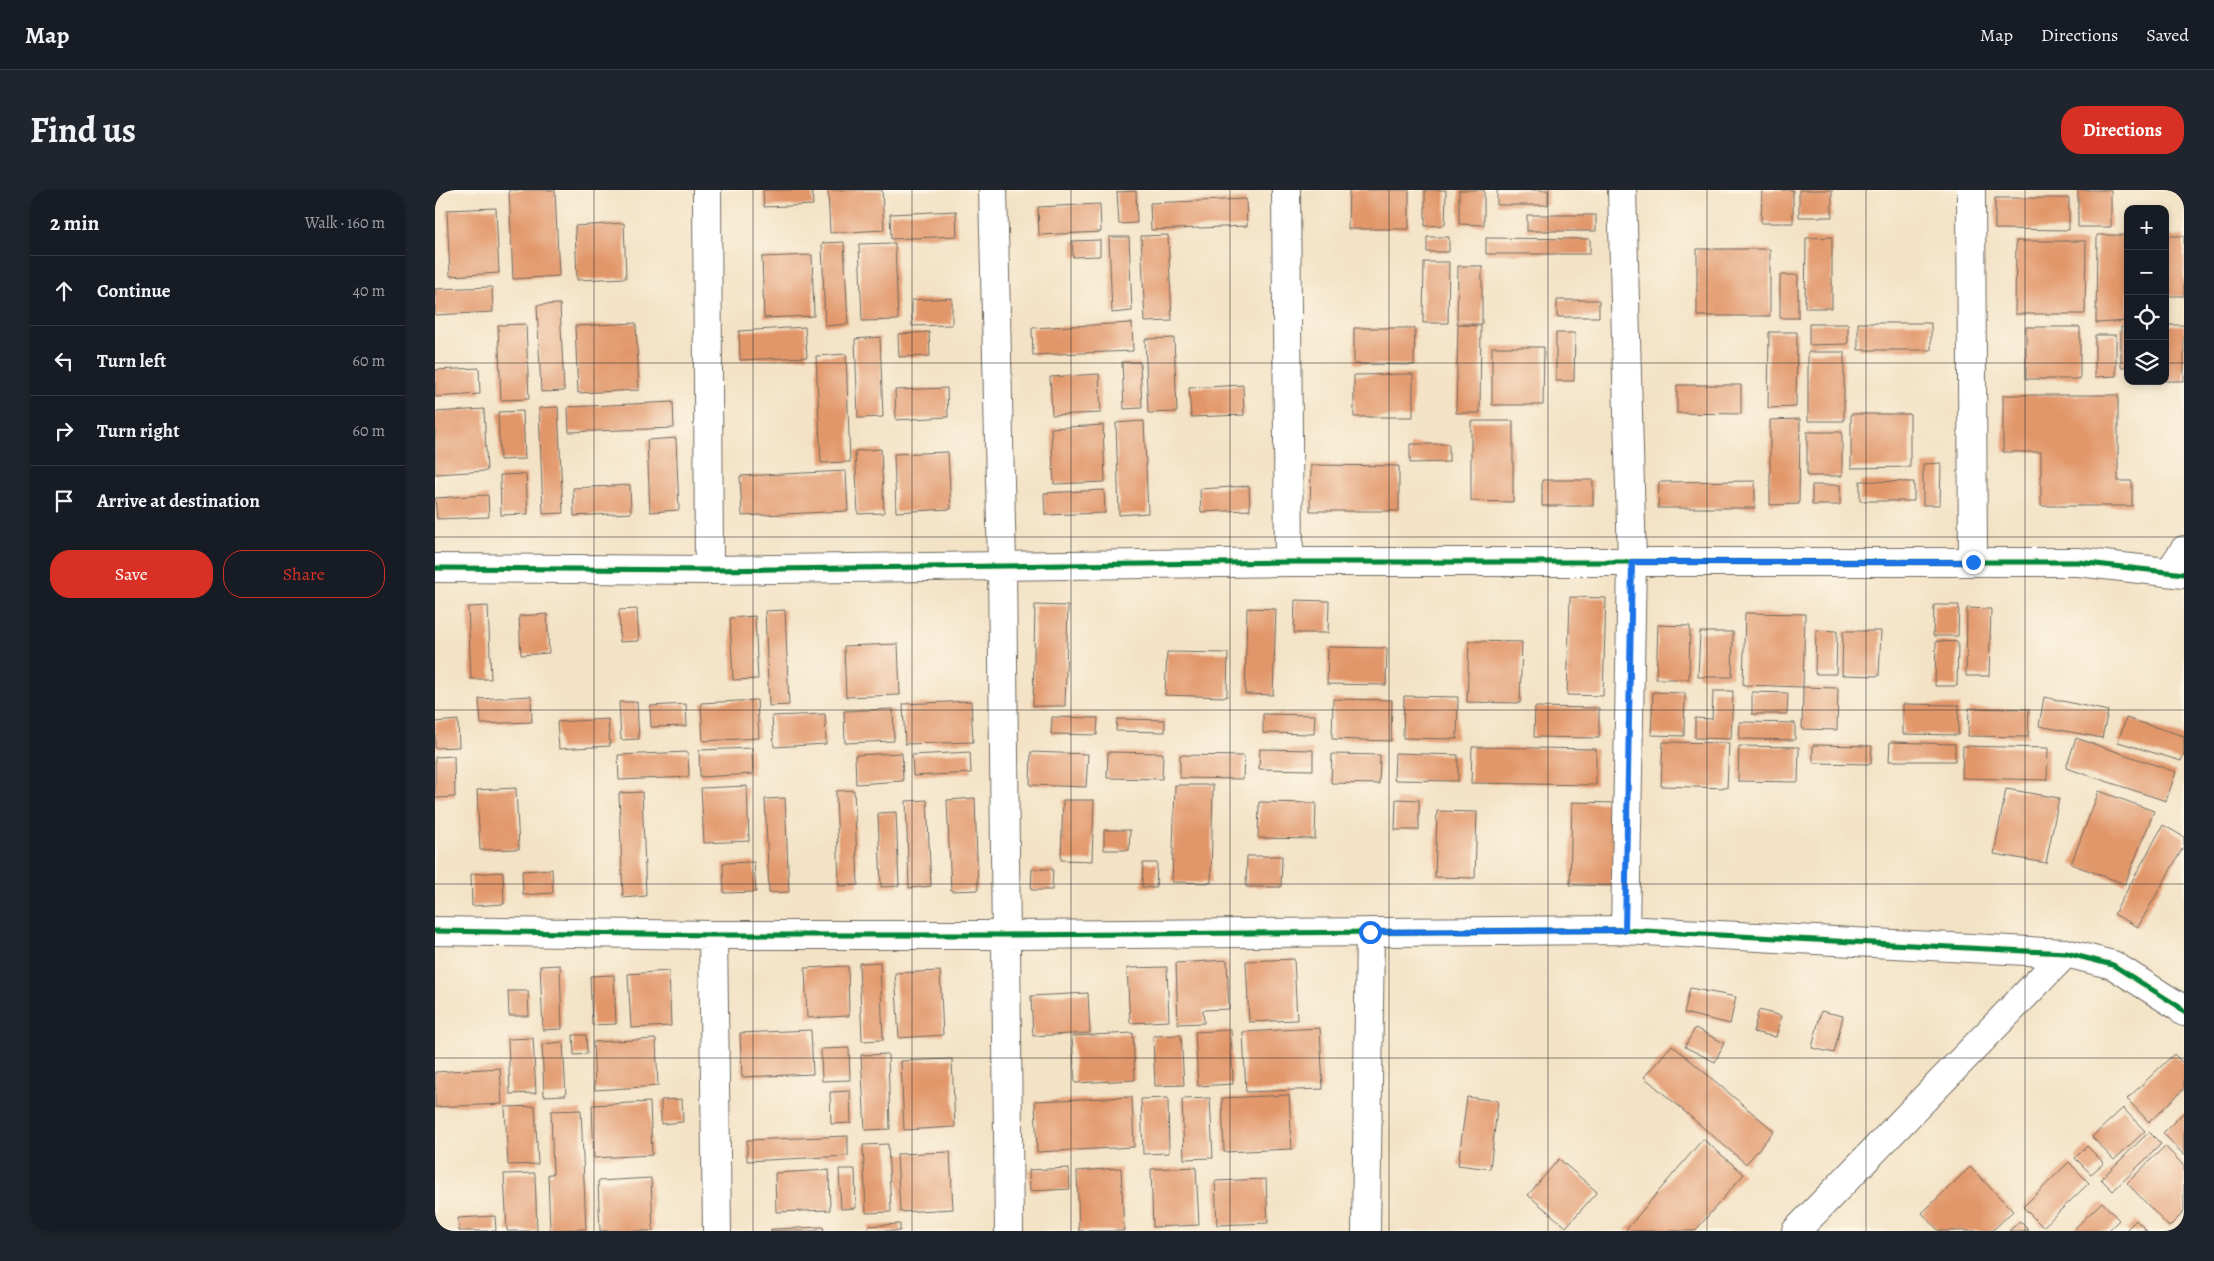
<!DOCTYPE html>
<meta charset="utf-8">
<style>
:root{--surface:#171b24;--page:#20242c;--text:#f1f3f6;--muted:#9ea1a6;--line:#363941;--accent:#d93025}
body{margin:0;font-family:Alegreya,serif;background:var(--page);color:var(--text)}
.controls{position:absolute;right:15px;top:15px;display:grid;overflow:hidden;border-radius:10px;box-shadow:0 2px 8px #0003}
.controls button{width:45px;height:45px;display:grid;place-items:center;padding:0;border:0;border-bottom:1px solid var(--line);background:var(--surface);color:var(--text);font:25px sans-serif}
.stop{position:absolute;width:15px;height:15px;margin:-11px;border:4px solid #1a73e8;border-radius:50%;background:#fff}
.stop.end{background:#1a73e8;border-color:#fff;box-shadow:0 1px 5px #0008}
.list{margin:0;padding:0;list-style:none}
h2{display:flex;justify-content:space-between;align-items:center;height:65px;margin:0;padding:0 20px;font-size:21px}
h2 small{font-size:16px;font-weight:400;color:var(--muted)}
.list li{display:grid;grid-template-columns:32px 1fr auto;gap:15px;align-items:center;box-sizing:border-box;height:70px;padding:0 20px;border-top:1px solid var(--line)}
.list b{display:block;font-size:19px;white-space:nowrap}
.list em{font-size:16px;font-style:normal;color:var(--muted)}
.actions{display:flex;gap:10px;padding:15px 20px}
.actions a{flex:1;padding:11px 0;border:1px solid var(--accent);border-radius:20px;text-align:center;font-size:18px;color:var(--accent)}
.actions .main{background:var(--accent);color:#fff}
.icon{flex:none;width:28px;height:28px;fill:none;stroke:currentColor;stroke-width:2;stroke-linecap:round;stroke-linejoin:round}
.map{position:relative;flex:none;width:1749px;height:1041px;overflow:hidden;border-radius:20px}
header{display:flex;align-items:center;gap:30px;box-sizing:border-box;height:70px;padding:0 25px;background:var(--surface);border-bottom:1px solid var(--line)}
header strong{font-size:24px}
nav{display:flex;gap:28px;margin-inline-start:auto;font-size:18px}
.intro{display:flex;align-items:center;justify-content:space-between;box-sizing:border-box;height:120px;padding:0 30px}
h1{margin:0;font-size:35px}
.button{padding:12px 22px;border-radius:20px;background:var(--accent);color:#fff;font-size:18px;font-weight:700}
main{display:flex;gap:30px;padding:0 30px}
aside{flex:1;background:var(--surface);border-radius:20px;box-shadow:0 2px 8px #0003}
.map>svg:first-child{display:block}
.building{fill:#e2976a}
.lines{fill:none;stroke-linecap:round;stroke-linejoin:round}
.minor-casing{stroke:#716b61;stroke-width:30}
.minor{stroke:#fff;stroke-width:28}
.cycleway-casing{stroke:#fcf5e5;stroke-width:8}
.cycleway{stroke:#00873e;stroke-width:5}
.route{stroke:#1a73e8;stroke-width:6}
.grid{fill:none;stroke:#2b2b2b;stroke-width:1;stroke-opacity:0.55}
</style>
<header>
<strong>Map</strong>
<nav><a>Map</a><a>Directions</a><a>Saved</a></nav>
</header>
<div class="intro"><h1>Find us</h1><a class="button">Directions</a></div>
<main>
<aside>
<h2>2 min<small>Walk · 160 m</small></h2>
<ul class="list">
<li><svg class="icon" aria-label="ahead" viewBox="0 0 24 24"><path d="M12 20V5M6 11l6-6 6 6"/></svg><div><b>Continue</b></div><em>40 m</em></li>
<li><svg class="icon" aria-label="left" viewBox="0 0 24 24"><path d="M17 20v-9H6M10 6l-5 5 5 5"/></svg><div><b>Turn left</b></div><em>60 m</em></li>
<li><svg class="icon" aria-label="right" viewBox="0 0 24 24"><path d="M7 20v-9h11M14 6l5 5-5 5"/></svg><div><b>Turn right</b></div><em>60 m</em></li>
<li><svg class="icon" aria-label="arrive" viewBox="0 0 24 24"><path d="M6 21V4h12l-3 4 3 4H6"/></svg><div><b>Arrive at destination</b></div></li>
</ul>
<div class="actions"><a class="main">Save</a><a>Share</a></div>
</aside>
<div class="map">
<svg width="1749" height="1041" viewBox="0 0 1749 1041">
<rect width="100%" height="100%" fill="#fcf5e5"/>
<filter id="ink" filterUnits="userSpaceOnUse"><feTurbulence type="fractalNoise" baseFrequency=".02" numOctaves="2"/><feDisplacementMap in="SourceGraphic" scale="10" xChannelSelector="R" yChannelSelector="G"/><feConvolveMatrix kernelMatrix="1 2 1 2 8 2 1 2 1" color-interpolation-filters="sRGB"/></filter>
<filter id="wash" filterUnits="userSpaceOnUse"><feTurbulence type="fractalNoise" baseFrequency=".0096" numOctaves="4" result="noise"/><feDisplacementMap in="SourceGraphic" scale="20" xChannelSelector="R" yChannelSelector="G"/><feGaussianBlur stdDeviation="1.12" result="paint"/><feColorMatrix in="noise" values="0 0 0 0 0 0 0 0 0 0 0 0 0 0 0 0 0 1.4 0 .05"/><feComposite in="paint" operator="in"/></filter>
<g filter="url(#wash)">
<rect width="100%" height="100%" fill="#f3e2c5"/>
<g id="blocks">
<path class="building" d="M 74,0 L 120,0 L 124,86 L 78,89 Z
M 328,0 L 377,0 L 378,15 L 329,17 Z
M 393,0 L 447,0 L 449,40 L 395,43 Z
M 914,0 L 974,0 L 974,39 L 913,39 Z
M 990,0 L 1011,0 L 1010,35 L 990,36 Z
M 1024,0 L 1049,0 L 1049,35 L 1024,34 Z
M 1062,0 L 1113,0 L 1113,15 L 1062,15 Z
M 1327,0 L 1358,0 L 1358,33 L 1326,33 Z
M 1364,0 L 1397,0 L 1397,27 L 1364,27 Z
M 1643,0 L 1676,0 L 1676,37 L 1643,37 Z
M 701,1 L 702,33 L 684,34 L 682,2 Z
M 1560,8 L 1634,8 L 1634,40 L 1560,39 Z
M 811,9 L 812,36 L 716,40 L 715,13 Z
M 665,14 L 666,42 L 604,45 L 603,17 Z
M 61,18 L 64,83 L 15,86 L 12,20 Z
M 521,21 L 522,46 L 456,49 L 455,24 Z
M 1092,25 L 1161,25 L 1161,41 L 1092,41 Z
M 189,33 L 191,88 L 142,90 L 140,36 Z
M 733,45 L 737,131 L 710,132 L 706,46 Z
M 1662,45 L 1693,45 L 1693,131 L 1661,133 Z
M 1730,46 L 1749,46 L 1749,106 L 1730,106 Z
M 674,47 L 694,47 L 697,121 L 677,123 Z
M 992,47 L 1014,47 L 1014,62 L 992,62 Z
M 1397,47 L 1397,118 L 1370,118 L 1371,48 Z
M 1051,48 L 1155,49 L 1155,64 L 1051,64 Z
M 665,50 L 665,66 L 638,67 L 637,51 Z
M 1581,51 L 1651,51 L 1650,124 L 1580,124 Z
M 409,52 L 413,134 L 390,136 L 387,53 Z
M 460,53 L 463,130 L 427,131 L 424,54 Z
M 1262,59 L 1335,59 L 1335,126 L 1262,126 Z
M 377,65 L 379,126 L 329,128 L 327,67 Z
M 989,72 L 1014,72 L 1013,133 L 988,133 Z
M 1023,76 L 1047,76 L 1047,134 L 1022,134 Z
M 1345,85 L 1363,85 L 1363,128 L 1345,128 Z
M 57,97 L 58,122 L 0,125 L 0,99 Z
M 517,108 L 517,135 L 477,136 L 477,110 Z
M 1122,110 L 1164,110 L 1164,127 L 1122,127 Z
M 125,114 L 129,201 L 106,202 L 102,115 Z
M 201,133 L 204,200 L 143,203 L 140,136 Z
M 697,133 L 698,161 L 598,165 L 597,138 Z
M 1423,133 L 1496,133 L 1496,160 L 1423,160 Z
M 91,134 L 94,209 L 66,210 L 63,135 Z
M 1374,134 L 1413,134 L 1413,154 L 1374,155 Z
M 1023,135 L 1046,136 L 1045,223 L 1021,223 Z
M 1730,135 L 1749,135 L 1749,191 L 1730,191 Z
M 370,137 L 372,167 L 305,170 L 304,141 Z
M 1591,137 L 1645,137 L 1645,189 L 1591,189 Z
M 1686,137 L 1693,137 L 1693,177 L 1686,177 Z
M 919,138 L 980,138 L 979,175 L 919,174 Z
M 494,142 L 495,166 L 464,167 L 463,144 Z
M 1334,142 L 1362,142 L 1361,217 L 1333,218 Z
M 1121,143 L 1140,143 L 1139,191 L 1121,191 Z
M 1660,145 L 1681,145 L 1681,186 L 1660,187 Z
M 445,147 L 448,227 L 423,228 L 420,149 Z
M 739,148 L 742,222 L 713,223 L 710,149 Z
M 1057,157 L 1109,157 L 1108,215 L 1057,215 Z
M 1373,162 L 1409,162 L 1409,231 L 1373,231 Z
M 411,164 L 415,272 L 386,273 L 381,166 Z
M 687,172 L 705,172 L 707,218 L 689,219 Z
M 44,178 L 45,204 L 0,207 L 0,180 Z
M 664,184 L 666,223 L 617,225 L 615,187 Z
M 978,184 L 978,227 L 919,227 L 919,185 Z
M 808,195 L 809,225 L 756,227 L 754,198 Z
M 1242,195 L 1306,195 L 1306,224 L 1242,223 Z
M 512,198 L 513,227 L 461,230 L 460,200 Z
M 1568,205 L 1683,205 L 1683,291 L 1697,291 L 1697,316 L 1606,316 L 1606,262 L 1568,262 Z
M 238,212 L 239,238 L 134,242 L 133,217 Z
M 123,217 L 128,323 L 108,324 L 104,218 Z
M 49,219 L 52,281 L 0,284 L 0,222 Z
M 88,221 L 90,269 L 65,270 L 63,222 Z
M 1416,224 L 1475,224 L 1475,277 L 1416,278 Z
M 1365,229 L 1364,314 L 1335,315 L 1335,230 Z
M 709,231 L 713,323 L 684,325 L 681,233 Z
M 1036,231 L 1078,231 L 1078,312 L 1036,311 Z
M 668,235 L 670,292 L 619,294 L 616,238 Z
M 1372,242 L 1407,242 L 1407,286 L 1372,286 Z
M 241,248 L 244,320 L 215,322 L 212,250 Z
M 975,254 L 1014,254 L 1014,272 L 975,273 Z
M 446,259 L 449,323 L 423,324 L 420,261 Z
M 513,262 L 516,319 L 461,322 L 459,264 Z
M 1506,273 L 1505,315 L 1488,315 L 1488,274 Z
M 876,275 L 964,276 L 964,321 L 875,321 Z
M 411,281 L 413,321 L 307,326 L 305,286 Z
M 91,284 L 93,324 L 66,325 L 65,285 Z
M 1107,290 L 1158,290 L 1158,316 L 1107,316 Z
M 1320,291 L 1320,318 L 1223,318 L 1224,292 Z
M 1425,291 L 1479,292 L 1479,311 L 1425,311 Z
M 195,295 L 196,323 L 139,326 L 138,298 Z
M 1377,295 L 1405,295 L 1405,315 L 1377,315 Z
M 814,296 L 815,320 L 766,322 L 765,299 Z
M 669,300 L 670,323 L 610,325 L 609,303 Z
M 53,305 L 54,327 L 2,329 L 0,308 Z
M 1135,407 L 1171,408 L 1168,506 L 1132,505 Z
M 860,410 L 894,411 L 893,443 L 859,443 Z
M 600,415 L 633,416 L 630,516 L 598,516 Z
M 1499,415 L 1524,415 L 1523,446 L 1498,446 Z
M 53,416 L 56,489 L 36,489 L 33,417 Z
M 812,418 L 841,419 L 838,505 L 810,504 Z
M 1532,418 L 1556,419 L 1554,486 L 1531,486 Z
M 202,419 L 204,451 L 185,452 L 184,420 Z
M 350,420 L 354,515 L 334,516 L 330,421 Z
M 1310,423 L 1370,424 L 1368,497 L 1308,495 Z
M 112,424 L 114,463 L 86,465 L 84,426 Z
M 320,426 L 323,489 L 298,490 L 295,428 Z
M 1223,435 L 1255,436 L 1254,489 L 1221,489 Z
M 1381,440 L 1402,441 L 1401,484 L 1380,484 Z
M 1408,441 L 1446,441 L 1444,486 L 1407,485 Z
M 1265,442 L 1298,442 L 1297,487 L 1263,487 Z
M 1034,451 L 1087,452 L 1085,513 L 1032,512 Z
M 1501,451 L 1523,452 L 1522,496 L 1500,496 Z
M 463,454 L 465,505 L 411,507 L 409,456 Z
M 893,457 L 952,458 L 951,495 L 892,494 Z
M 732,462 L 793,463 L 792,507 L 730,505 Z
M 1368,497 L 1403,498 L 1402,540 L 1367,539 Z
M 1278,501 L 1298,501 L 1296,549 L 1260,548 L 1260,528 L 1277,529 Z
M 1218,502 L 1250,503 L 1249,546 L 1216,545 Z
M 1317,502 L 1353,503 L 1352,524 L 1317,524 Z
M 96,506 L 97,532 L 46,534 L 44,509 Z
M 969,506 L 1023,507 L 1022,549 L 968,548 Z
M 1609,507 L 1673,521 L 1667,548 L 1604,536 Z
M 898,509 L 957,510 L 956,551 L 897,549 Z
M 322,510 L 324,548 L 268,551 L 266,513 Z
M 536,511 L 538,552 L 470,554 L 468,514 Z
M 184,512 L 202,512 L 204,549 L 186,550 Z
M 251,514 L 252,536 L 216,537 L 215,516 Z
M 1468,514 L 1524,515 L 1523,545 L 1468,544 Z
M 1100,517 L 1164,518 L 1164,548 L 1099,547 Z
M 1534,518 L 1594,519 L 1593,547 L 1533,546 Z
M 458,519 L 459,551 L 410,553 L 409,521 Z
M 390,524 L 391,554 L 339,557 L 337,526 Z
M 828,524 L 880,525 L 879,544 L 828,543 Z
M 617,527 L 663,528 L 662,545 L 616,544 Z
M 1691,528 L 1749,546 L 1749,563 L 1746,571 L 1683,552 Z
M 173,529 L 175,556 L 124,559 L 122,532 Z
M 682,529 L 730,530 L 730,542 L 681,541 Z
M 23,530 L 24,557 L 0,558 L 0,532 Z
M 1305,532 L 1360,533 L 1360,550 L 1304,549 Z
M 1641,548 L 1741,582 L 1731,611 L 1631,578 Z
M 1228,552 L 1294,553 L 1292,598 L 1226,596 Z
M 1455,552 L 1520,554 L 1520,571 L 1454,571 Z
M 1378,555 L 1437,556 L 1436,574 L 1378,573 Z
M 1304,556 L 1364,557 L 1363,592 L 1303,591 Z
M 1528,556 L 1613,558 L 1612,590 L 1527,588 Z
M 1037,557 L 1161,559 L 1161,595 L 1036,593 Z
M 317,558 L 318,584 L 265,587 L 264,560 Z
M 825,559 L 878,560 L 878,580 L 824,579 Z
M 253,562 L 254,587 L 184,590 L 183,565 Z
M 535,562 L 536,583 L 478,586 L 477,565 Z
M 596,562 L 653,564 L 651,597 L 595,595 Z
M 673,562 L 728,563 L 727,589 L 672,588 Z
M 467,563 L 468,591 L 421,594 L 420,565 Z
M 960,563 L 1023,565 L 1023,591 L 959,590 Z
M 897,564 L 945,565 L 944,594 L 896,593 Z
M 745,565 L 809,566 L 808,589 L 745,588 Z
M 19,566 L 20,607 L 0,608 L 0,567 Z
M 740,595 L 778,595 L 776,693 L 737,692 Z
M 312,596 L 314,651 L 269,653 L 266,598 Z
M 81,598 L 84,659 L 45,660 L 42,600 Z
M 1571,599 L 1624,608 L 1611,673 L 1559,664 Z
M 419,600 L 423,695 L 404,696 L 401,601 Z
M 1664,601 L 1719,621 L 1690,694 L 1636,674 Z
M 207,602 L 211,706 L 188,708 L 184,603 Z
M 350,608 L 354,702 L 334,703 L 330,609 Z
M 540,608 L 543,700 L 516,701 L 512,610 Z
M 961,609 L 984,610 L 984,640 L 960,640 Z
M 492,610 L 496,696 L 474,698 L 471,611 Z
M 628,610 L 659,610 L 657,671 L 626,670 Z
M 824,612 L 881,613 L 880,649 L 823,648 Z
M 1137,612 L 1181,613 L 1178,696 L 1135,695 Z
M 1002,621 L 1042,622 L 1040,688 L 1000,687 Z
M 461,622 L 464,696 L 446,697 L 443,623 Z
M 1728,635 L 1749,647 L 1749,656 L 1703,737 L 1679,724 Z
M 669,640 L 695,640 L 694,660 L 669,660 Z
M 812,666 L 847,666 L 846,697 L 811,697 Z
M 319,672 L 321,702 L 289,703 L 288,673 Z
M 708,673 L 722,673 L 721,698 L 707,697 Z
M 117,679 L 118,703 L 88,705 L 87,681 Z
M 597,679 L 618,679 L 617,700 L 596,700 Z
M 68,682 L 69,714 L 37,716 L 36,684 Z
M 859,769 L 862,830 L 814,832 L 811,771 Z
M 792,770 L 794,819 L 768,820 L 769,833 L 743,834 L 741,773 Z
M 445,772 L 448,850 L 427,851 L 424,773 Z
M 125,775 L 127,839 L 108,840 L 105,776 Z
M 413,776 L 414,826 L 372,828 L 370,778 Z
M 732,777 L 734,831 L 695,833 L 692,778 Z
M 234,781 L 236,836 L 196,838 L 193,784 Z
M 505,781 L 508,845 L 464,848 L 460,783 Z
M 179,785 L 181,834 L 157,835 L 155,786 Z
M 1255,798 L 1301,807 L 1295,834 L 1249,823 Z
M 73,801 L 93,801 L 94,826 L 74,826 Z
M 653,803 L 655,843 L 598,846 L 596,806 Z
M 1324,820 L 1346,826 L 1341,847 L 1318,842 Z
M 1386,821 L 1408,826 L 1399,863 L 1377,858 Z
M 885,838 L 888,899 L 811,902 L 808,842 Z
M 1260,838 L 1289,853 L 1280,872 L 1250,857 Z
M 376,840 L 378,884 L 307,887 L 305,843 Z
M 796,840 L 798,894 L 763,896 L 760,842 Z
M 698,843 L 700,890 L 640,893 L 637,846 Z
M 138,845 L 151,845 L 152,864 L 139,865 Z
M 746,845 L 749,895 L 720,896 L 718,846 Z
M 98,848 L 101,903 L 75,904 L 73,849 Z
M 221,849 L 223,896 L 160,900 L 158,852 Z
M 128,852 L 131,905 L 109,906 L 107,854 Z
M 1237,855 L 1339,941 L 1311,974 L 1209,887 Z
M 414,858 L 415,890 L 387,891 L 386,859 Z
M 453,864 L 455,939 L 430,940 L 426,865 Z
M 1739,864 L 1749,874 L 1749,899 L 1714,932 L 1692,909 Z
M 517,869 L 520,937 L 469,940 L 466,871 Z
M 65,878 L 67,914 L 0,917 L 0,882 Z
M 415,901 L 416,933 L 396,934 L 395,902 Z
M 854,905 L 857,959 L 789,962 L 787,908 Z
M 697,907 L 699,957 L 602,962 L 600,911 Z
M 1032,907 L 1063,911 L 1055,979 L 1023,975 Z
M 733,908 L 734,963 L 708,964 L 706,909 Z
M 775,908 L 778,968 L 749,969 L 747,909 Z
M 247,909 L 248,932 L 226,934 L 226,910 Z
M 215,912 L 217,965 L 159,968 L 157,915 Z
M 100,916 L 103,974 L 73,975 L 70,917 Z
M 1688,918 L 1710,941 L 1679,970 L 1657,947 Z
M 146,920 L 151,1039 L 115,1040 L 113,984 L 118,984 L 116,921 Z
M 1749,922 L 1749,965 L 1728,943 Z
M 1714,942 L 1726,954 L 1678,1001 L 1666,989 Z
M 413,946 L 413,966 L 312,971 L 312,950 Z
M 1268,949 L 1309,984 L 1260,1041 L 1190,1041 Z
M 453,954 L 456,1022 L 431,1023 L 428,955 Z
M 1652,956 L 1669,973 L 1656,984 L 1640,968 Z
M 1730,956 L 1749,976 L 1749,1022 L 1734,1037 L 1692,993 Z
M 515,962 L 518,1019 L 465,1022 L 462,964 Z
M 1124,969 L 1162,1002 L 1131,1037 L 1093,1005 Z
M 1634,972 L 1654,993 L 1608,1037 L 1588,1017 Z
M 761,977 L 764,1035 L 718,1037 L 716,979 Z
M 1535,977 L 1578,1021 L 1557,1041 L 1504,1041 L 1487,1023 Z
M 634,978 L 635,999 L 595,1001 L 594,980 Z
M 686,978 L 689,1041 L 644,1041 L 642,981 Z
M 404,979 L 420,979 L 421,1018 L 406,1019 Z
M 394,980 L 395,1020 L 341,1022 L 340,983 Z
M 100,983 L 102,1041 L 72,1041 L 69,984 Z
M 216,988 L 218,1041 L 165,1041 L 163,991 Z
M 831,989 L 833,1033 L 782,1035 L 780,991 Z
M 1667,1012 L 1684,1030 L 1673,1041 L 1637,1041 Z
M 60,1026 L 61,1041 L 24,1041 L 23,1028 Z
M 1701,1030 L 1712,1041 L 1690,1041 Z
M 1585,1031 L 1594,1041 L 1574,1041 Z
M 465,1034 L 465,1041 L 433,1041 L 433,1036 Z
M 388,1037 L 389,1041 L 336,1041 L 336,1039 Z"/>
</g>
</g>
<g filter="url(#ink)">
<use href="#blocks" fill-opacity="0" stroke="#716b61" stroke-width="1"/>
<g class="lines">
<defs>
<path id="minor" d="M 272,0 L 274,380
M 558,0 L 567,375 L 574,1041
M 851,0 L 854,372
M 1187,0 L 1197,372 L 1190,740
M 1536,0 L 1538,372
M 0,378 L 274,380 L 854,372 L 1643,372 L 1749,384
M 1735,381 L 1749,360
M 0,741 L 278,745 L 571,745 L 1190,740 L 1631,763 L 1678,775 L 1743,816 L 1749,822
M 278,745 L 282,1041
M 931,1041 L 935,742
M 1361,1041 L 1631,763"/>
</defs>
<use href="#minor" class="minor-casing"/>
<use href="#minor" class="minor"/>
<defs>
<path id="cycleway" d="M 0,378 L 274,380 L 854,372 L 1643,372 L 1749,384
M 0,741 L 278,745 L 571,745 L 1190,740 L 1631,763 L 1678,775 L 1743,816 L 1749,822"/>
</defs>
<use href="#cycleway" class="cycleway-casing"/>
<use href="#cycleway" class="cycleway"/>
</g>
</g>
<g class="lines" filter="url(#ink)">
<path class="route" d="M 935,742 L 1190,740 L 1197,372 L 1538,372"/>
</g>
<path class="grid" d="M 159,0 L 159,1041M 318,0 L 318,1041M 477,0 L 477,1041M 636,0 L 636,1041M 795,0 L 795,1041M 954,0 L 954,1041M 1113,0 L 1113,1041M 1272,0 L 1272,1041M 1431,0 L 1431,1041M 1590,0 L 1590,1041M 0,173 L 1693,173M 1730,173 L 1749,173M 0,347 L 1749,347M 0,520 L 1749,520M 0,694 L 1749,694M 0,868 L 1749,868"/>
</svg>
<div class="controls">
<button>+</button>
<button>−</button>
<button><svg class="icon" aria-label="locate" viewBox="0 0 24 24"><circle cx="12" cy="12" r="6"/><path d="M12 2v4M12 18v4M2 12h4M18 12h4"/></svg></button>
<button><svg class="icon" aria-label="layers" viewBox="0 0 24 24"><path d="M12 4l9 5-9 5-9-5zM3 14l9 5 9-5"/></svg></button>
</div>
<div class="stop" style="left:935px;top:742px"></div>
<div class="stop end" style="left:1538px;top:372px"></div>
</div>
</main>
